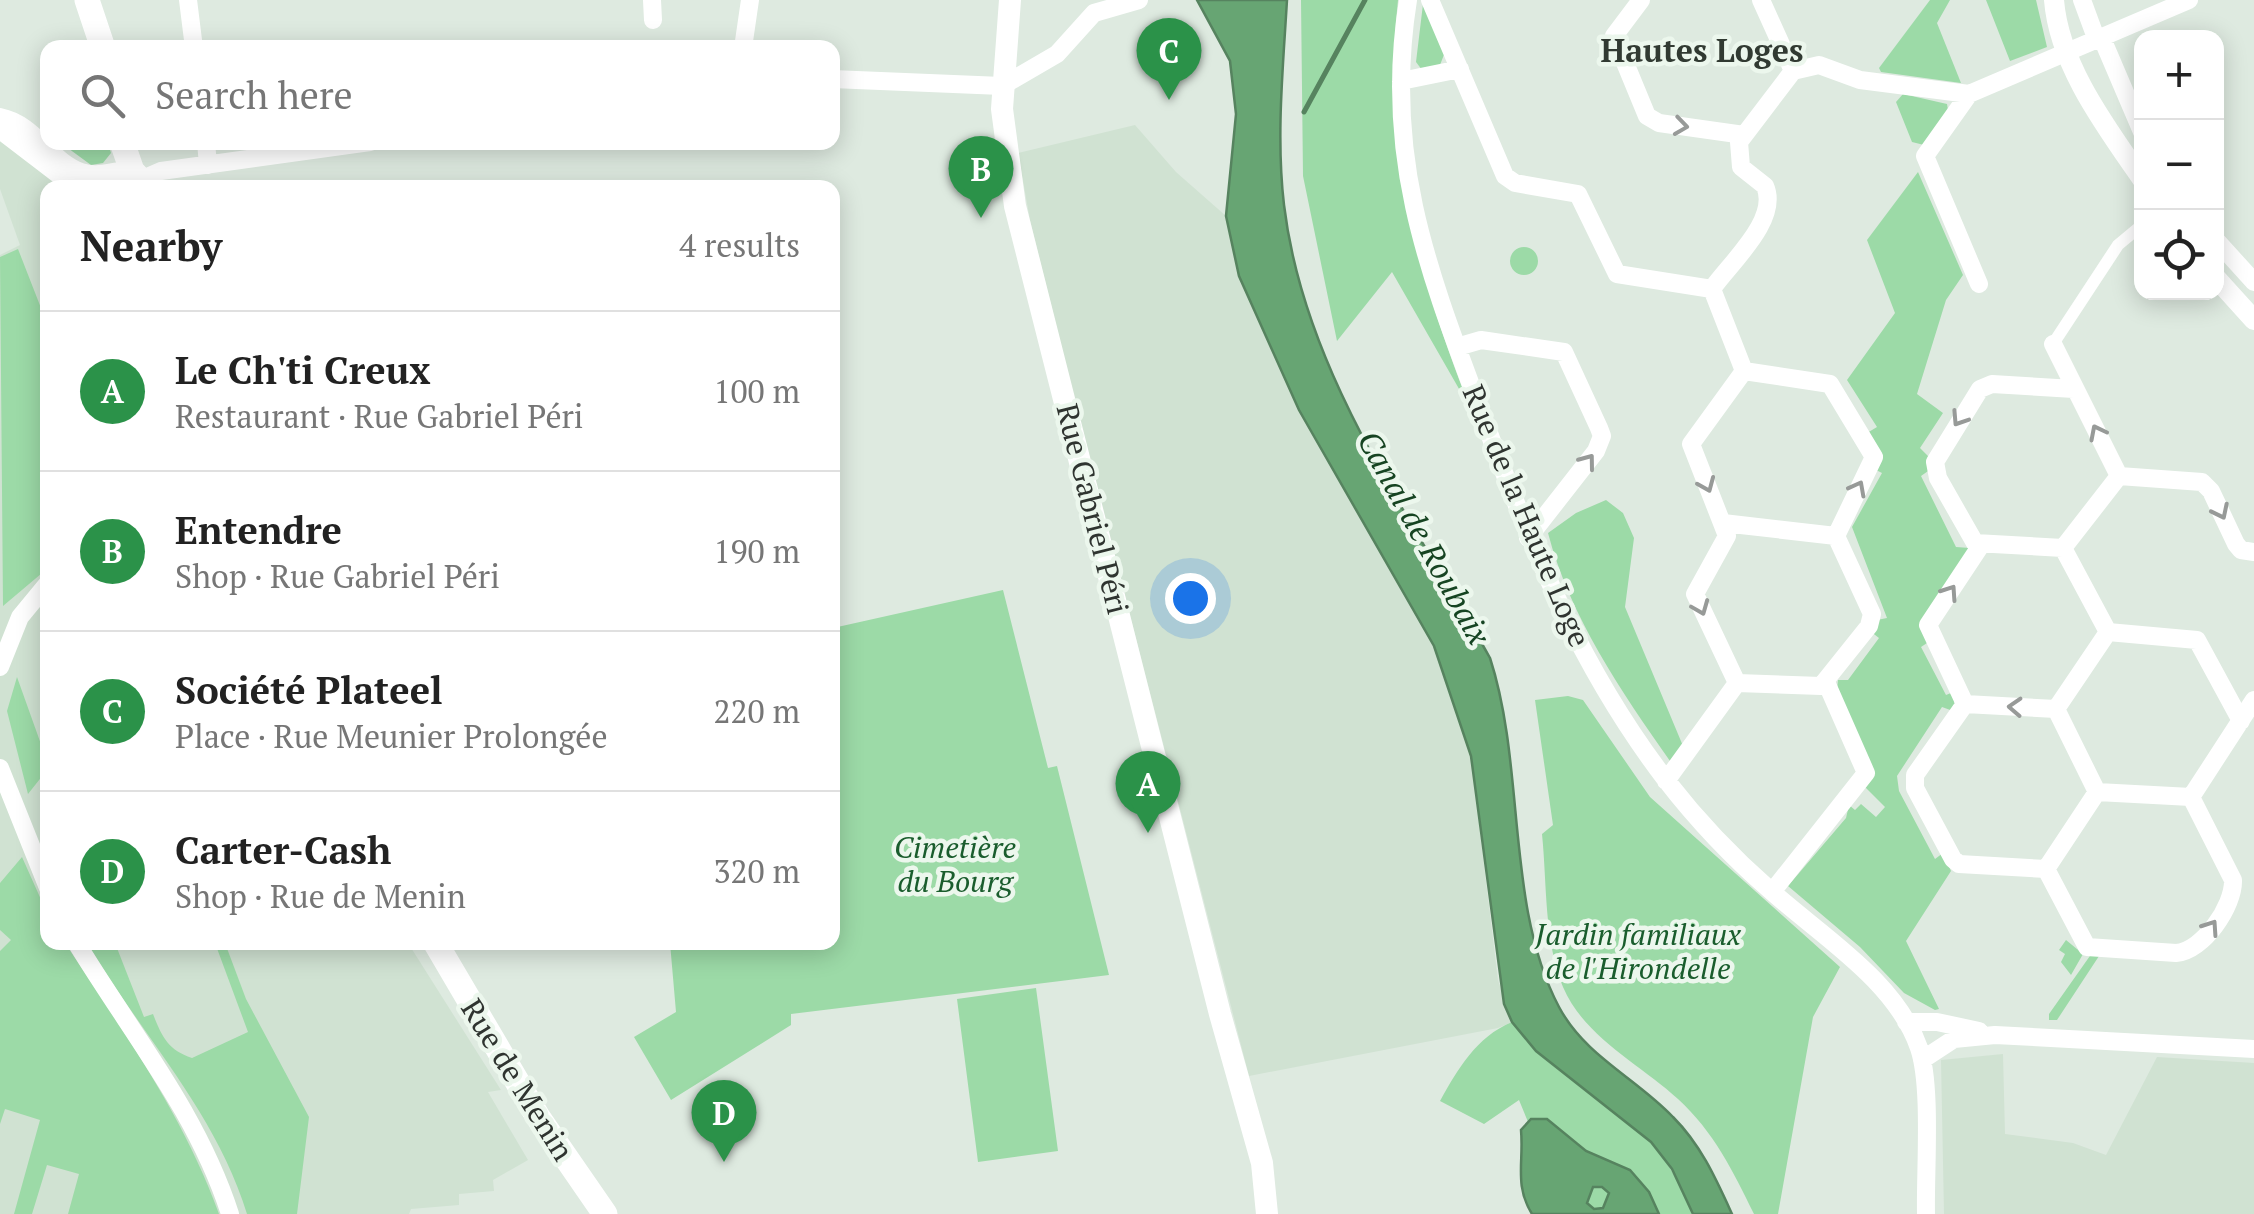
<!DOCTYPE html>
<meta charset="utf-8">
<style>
:root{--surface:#fff;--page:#f2f2f2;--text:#222;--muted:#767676;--line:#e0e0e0;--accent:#2b9249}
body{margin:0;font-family:"PT Serif",serif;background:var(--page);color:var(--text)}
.controls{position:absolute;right:30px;top:30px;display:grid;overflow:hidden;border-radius:20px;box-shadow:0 5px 25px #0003}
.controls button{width:90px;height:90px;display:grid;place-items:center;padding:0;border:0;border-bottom:2px solid var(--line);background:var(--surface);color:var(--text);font:50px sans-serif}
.you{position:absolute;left:1190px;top:598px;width:35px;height:35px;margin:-25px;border:8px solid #fff;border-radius:50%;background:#1a73e8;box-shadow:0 0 0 15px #1a73e833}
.badge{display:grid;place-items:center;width:65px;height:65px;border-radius:50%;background:var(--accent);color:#fff;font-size:32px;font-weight:700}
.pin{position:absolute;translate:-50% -82px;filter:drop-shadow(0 2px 5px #0008)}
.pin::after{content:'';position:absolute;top:52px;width:35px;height:30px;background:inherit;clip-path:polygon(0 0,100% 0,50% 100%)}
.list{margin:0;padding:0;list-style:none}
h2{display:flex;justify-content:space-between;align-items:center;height:130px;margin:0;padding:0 40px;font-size:42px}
h2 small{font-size:32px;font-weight:400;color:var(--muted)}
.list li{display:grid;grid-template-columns:65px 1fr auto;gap:30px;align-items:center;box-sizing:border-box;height:160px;padding:0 40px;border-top:2px solid var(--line)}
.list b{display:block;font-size:38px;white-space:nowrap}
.list p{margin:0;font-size:32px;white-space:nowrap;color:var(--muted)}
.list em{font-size:32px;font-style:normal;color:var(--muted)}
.icon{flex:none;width:55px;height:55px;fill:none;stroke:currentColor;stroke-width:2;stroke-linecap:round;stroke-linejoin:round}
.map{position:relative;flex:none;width:2254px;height:1214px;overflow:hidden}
.search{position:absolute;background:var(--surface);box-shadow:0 5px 25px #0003;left:40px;top:40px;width:800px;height:110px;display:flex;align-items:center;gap:25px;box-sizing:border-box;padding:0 35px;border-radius:20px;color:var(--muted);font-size:38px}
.panel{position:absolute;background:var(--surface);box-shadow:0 5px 25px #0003;left:40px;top:180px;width:800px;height:770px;border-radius:20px}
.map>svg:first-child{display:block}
.built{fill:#d0e2d2}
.green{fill:#9cdaa7}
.water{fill:#67a573;stroke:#56835f;stroke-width:2.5;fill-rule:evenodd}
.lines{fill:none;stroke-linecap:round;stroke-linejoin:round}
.stream{stroke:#56835f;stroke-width:5}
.pedestrian{stroke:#fff;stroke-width:12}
.minor{stroke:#fff;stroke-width:18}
.tertiary{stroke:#fff;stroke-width:20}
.secondary{stroke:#fff;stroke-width:22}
.primary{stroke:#fff;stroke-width:25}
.oneway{stroke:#979a98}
.labels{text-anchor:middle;stroke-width:9;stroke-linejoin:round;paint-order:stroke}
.street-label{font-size:30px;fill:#2f3430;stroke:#ecf7ed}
.park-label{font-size:30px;font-style:italic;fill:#1a5d2d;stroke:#ecf7ed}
.neighbourhood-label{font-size:32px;font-weight:bold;fill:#313a32;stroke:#ecf7ed}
.water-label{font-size:32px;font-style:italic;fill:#164422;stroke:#ecf7ed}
</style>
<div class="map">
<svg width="2254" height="1214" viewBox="0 0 2254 1214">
<rect width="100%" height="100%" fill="#deeae0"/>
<path class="built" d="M 1135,125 L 1176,172 L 1226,216 L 1239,276 L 1299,410 L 1434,646 L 1471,756 L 1498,980 L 1512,1022 L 1498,1028 L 1249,1076 L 1076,406 L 1030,220 L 1018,153 Z
M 0,135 L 67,187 L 48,188 L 48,942 L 408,943 L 501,1090 L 488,1092 L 528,1160 L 493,1180 L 494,1191 L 459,1194 L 459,1205 L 411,1209 L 409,1214 L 0,1214 L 0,255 L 20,245 L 0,189 Z
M 2003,1054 L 2005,1134 L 2073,1143 L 2106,1155 L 2157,1057 L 2254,1063 L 2254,1214 L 1944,1214 L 1941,1060 Z"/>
<path class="green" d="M 1301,0 L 1398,0 C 1382,148 1417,272 1470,408 L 1392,272 L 1337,341 L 1303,176 Z
M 1930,0 L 1950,0 L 1937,23 L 1961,83 L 1881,72 L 1879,68 Z
M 1986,0 L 2036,0 L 2047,47 L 2010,61 Z
M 1423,4 L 1445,52 L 1440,65 L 1422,70 L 1416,62 Z
M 1903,94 L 1947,104 L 1948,110 L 1924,145 L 1912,142 L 1896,102 Z
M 61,143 L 108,143 L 111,153 L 103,163 L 91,165 Z
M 1918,172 L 1963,275 L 1946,300 L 1917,394 L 1943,413 L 1920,448 L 1929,457 L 1931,469 L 1921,476 L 1956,547 L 1970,548 L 1930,641 L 1921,647 L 1946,695 L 1956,691 L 1953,711 L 1942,707 L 1897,776 L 1899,791 L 1935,859 L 1943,853 L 1951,871 L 1906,941 L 1939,1009 L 1935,1010 L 1904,993 L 1860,947 L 1788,886 L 1846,818 L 1849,805 L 1855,810 L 1861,804 L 1876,817 L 1885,807 L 1865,787 L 1837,690 L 1838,680 L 1848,680 L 1879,638 L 1870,631 L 1877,620 L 1887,618 L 1852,527 L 1882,473 L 1874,469 L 1867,433 L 1877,427 L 1847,380 L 1895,313 L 1867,240 Z
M1510 261a14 14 0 1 1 28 0a14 14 0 1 1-28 0Z
M 18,249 L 41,308 L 47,307 L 48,568 L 3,606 L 0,257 Z
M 1606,500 L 1623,513 L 1634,538 L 1625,607 L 1683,746 L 1670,761 C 1621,691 1570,617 1548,533 L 1576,513 Z
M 1003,590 L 1048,768 L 1057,766 L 1109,975 L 791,1014 L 791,1025 L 671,1100 L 634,1037 L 676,1012 L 670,943 L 832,942 L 833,628 Z
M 17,677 L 47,761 L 47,770 L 28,794 L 7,711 Z
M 1568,696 L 1583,700 L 1650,797 L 1840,967 L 1813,1017 L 1778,1214 L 1754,1214 C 1733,1171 1714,1132 1678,1099 C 1640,1064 1584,1037 1563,987 C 1544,941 1547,883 1542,834 L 1553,825 L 1535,700 Z
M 22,857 L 47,913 L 48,942 L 65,943 C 123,1031 183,1114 219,1214 L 68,1214 L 79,1174 L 47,1165 L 32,1214 L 14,1214 L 40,1120 L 5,1109 L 0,1124 L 0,951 L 11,940 L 0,930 L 0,883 Z
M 2066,940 L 2083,954 L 2071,975 L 2061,962 L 2065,954 L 2059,950 Z
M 87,943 L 115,943 L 144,1017 L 153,1014 C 162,1037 168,1050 192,1058 L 248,1032 L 215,943 L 225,943 L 246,999 L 309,1117 L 297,1214 L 247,1214 C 216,1112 140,1033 87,943 Z
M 2092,953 L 2101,953 L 2057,1020 L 2049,1020 L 2049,1014 Z
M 1036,988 L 1058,1151 L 978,1162 L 957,999 Z
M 1512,1022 C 1551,1072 1614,1098 1654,1146 C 1672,1167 1682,1190 1693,1214 L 1566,1214 L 1519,1100 L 1484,1124 L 1440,1101 C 1458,1069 1476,1037 1512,1022 Z"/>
<path class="water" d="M 1197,0 L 1287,0 C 1283,68 1276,137 1284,205 C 1304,372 1410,515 1490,658 C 1526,769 1505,905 1559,1007 C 1585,1056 1636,1078 1673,1117 C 1701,1145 1716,1179 1732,1214 L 1693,1214 L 1672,1169 L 1651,1142 L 1536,1051 L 1512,1022 L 1504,1004 L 1471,756 L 1434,646 L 1299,410 L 1239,276 L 1226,216 L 1236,114 L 1230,61 Z
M 1531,1119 L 1547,1119 L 1586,1151 L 1630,1170 L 1649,1192 L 1659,1214 L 1532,1214 C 1514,1185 1524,1162 1521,1130 ZM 1593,1187 L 1602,1187 L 1609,1193 L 1603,1208 L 1594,1209 L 1587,1203 Z"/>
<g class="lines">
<path class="stream" d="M 1304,112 L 1365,0"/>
<path class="pedestrian" d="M 2053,344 L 2118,245 L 2142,225"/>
<path class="minor" d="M 188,0 L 194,48
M 652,0 L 653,20
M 1408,0 C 1382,161 1431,278 1486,425 C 1533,552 1583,672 1666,780 C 1697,820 1732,857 1770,890 C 1821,936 1896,981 1919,1048 C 1932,1086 1925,1171 1926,1214
M 1430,0 L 1505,176 L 1515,183 L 1578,194 L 1617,274 L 1712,289
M 1641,0 L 1614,36 L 1647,116 L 1659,123 L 1744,135
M 1761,0 L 1793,71
M 2082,0 L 2096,38
M 2101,36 L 2142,132
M 743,48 L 750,0
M 1793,71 L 1819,65 L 1860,80 L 1969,94 L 2189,0
M 832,79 L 1002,86 L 1057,54 L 1094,13 L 1139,0
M 1401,81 L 1460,69
M 1969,94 L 1925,156 L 1979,284
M 0,117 C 35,124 50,161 81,172 C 101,179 118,167 138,172
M 0,130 L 76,188
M 206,142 L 208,165
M 122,188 L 161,171 L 370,142
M 2216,240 L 2254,282
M 2053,344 L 2119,476
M 1457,347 L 1481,340 L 1564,352 L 1599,428 L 1602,436 L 1596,451 L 1528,538
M 2119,476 L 2063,548 L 2108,632 L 2197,640 L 2241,721
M 2119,476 L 2202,482 L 2211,491 L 2236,544 L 2241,550 L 2254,552
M 1723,523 L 1836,536 L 1874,457 L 1830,384 L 1744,371
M 2063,548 L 1975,543 L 1938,478 L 1935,462 L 1980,389 L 1992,384 L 2074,389
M 0,667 L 20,617 L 48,583
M 1737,683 L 1821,686 L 1869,626 L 1872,614 L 1836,536
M 1965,704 L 1928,625 L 1981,545
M 2056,709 L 2108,632
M 0,768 L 48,888
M 1666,781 L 1737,683 L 1695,594 L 1727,536 L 1691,444 L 1744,371 L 1712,289 C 1729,264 1780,220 1765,186 L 1741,167 L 1739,142 L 1793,71
M 2191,797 L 2233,880 C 2234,906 2203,951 2176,953 L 2087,947 L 2046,869 L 2097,792 L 2191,797 L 2254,700
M 2046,869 L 1959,864 L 1953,859 L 1915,788 L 1915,775 L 1965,704 L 2056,709 L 2097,792
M 1772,892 L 1866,773 L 1826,682
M 76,942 C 131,1033 197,1112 230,1214
M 1906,1022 L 1937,1022 L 1979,1031
M 1922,1060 L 1954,1039 L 1995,1035 L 2254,1049"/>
<path class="tertiary" d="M 2054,0 C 2059,65 2106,127 2142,179
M 2216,278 L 2254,320"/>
<path class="secondary" d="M 1010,0 L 1002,109 L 1015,206 L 1220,1014 L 1262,1163 L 1267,1214"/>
<path class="primary" d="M 87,0 L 103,48
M 122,142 L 138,188
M 435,942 L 538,1117 L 605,1214"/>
</g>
<defs><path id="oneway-chevron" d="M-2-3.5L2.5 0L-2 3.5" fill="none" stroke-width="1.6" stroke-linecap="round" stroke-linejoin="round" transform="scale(2.5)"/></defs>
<g class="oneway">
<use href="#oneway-chevron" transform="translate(1681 126) rotate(8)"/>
<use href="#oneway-chevron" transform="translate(1959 419) rotate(123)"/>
<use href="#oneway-chevron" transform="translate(2097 432) rotate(-117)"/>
<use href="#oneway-chevron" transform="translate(1588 461) rotate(-53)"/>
<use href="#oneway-chevron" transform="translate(1707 485) rotate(67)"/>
<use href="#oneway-chevron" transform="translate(1858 488) rotate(-62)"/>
<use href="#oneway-chevron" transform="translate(2221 512) rotate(64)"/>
<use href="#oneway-chevron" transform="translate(1950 592) rotate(-56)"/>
<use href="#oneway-chevron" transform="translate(1701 608) rotate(68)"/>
<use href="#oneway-chevron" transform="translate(2015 707) rotate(-177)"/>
<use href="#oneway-chevron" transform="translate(2211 927) rotate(-56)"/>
</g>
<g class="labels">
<g class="street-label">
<text transform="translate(1092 509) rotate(76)" y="10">Rue Gabriel Péri</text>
<text transform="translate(1526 516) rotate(67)" y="10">Rue de la Haute Loge</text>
<text transform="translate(517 1080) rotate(58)" y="10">Rue de Menin</text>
</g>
<g class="park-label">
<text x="955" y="858">Cimetière<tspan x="955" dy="34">du Bourg</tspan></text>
<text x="1638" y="945">Jardin familiaux<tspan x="1638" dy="34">de l'Hirondelle</tspan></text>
</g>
<g class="neighbourhood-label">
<text x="1702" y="62">Hautes Loges</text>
</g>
<g class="water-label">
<text transform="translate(1424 538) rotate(61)" y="11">Canal de Roubaix</text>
</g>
</g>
</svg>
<div class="controls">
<button>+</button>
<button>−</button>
<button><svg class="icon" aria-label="locate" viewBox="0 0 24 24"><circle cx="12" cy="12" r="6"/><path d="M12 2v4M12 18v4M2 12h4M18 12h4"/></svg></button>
</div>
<div class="you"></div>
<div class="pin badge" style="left:1148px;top:833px">A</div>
<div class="pin badge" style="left:981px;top:218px">B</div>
<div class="pin badge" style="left:1169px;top:100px">C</div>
<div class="pin badge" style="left:724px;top:1162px">D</div>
<div class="search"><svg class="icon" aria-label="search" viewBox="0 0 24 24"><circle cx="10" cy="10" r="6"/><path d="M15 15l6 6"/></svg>Search here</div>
<section class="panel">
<h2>Nearby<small>4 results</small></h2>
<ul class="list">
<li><span class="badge">A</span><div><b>Le Ch'ti Creux</b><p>Restaurant · Rue Gabriel Péri</p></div><em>100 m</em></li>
<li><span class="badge">B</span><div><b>Entendre</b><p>Shop · Rue Gabriel Péri</p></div><em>190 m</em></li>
<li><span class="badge">C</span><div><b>Société Plateel</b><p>Place · Rue Meunier Prolongée</p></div><em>220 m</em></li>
<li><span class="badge">D</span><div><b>Carter-Cash</b><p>Shop · Rue de Menin</p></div><em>320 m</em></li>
</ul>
</section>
</div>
